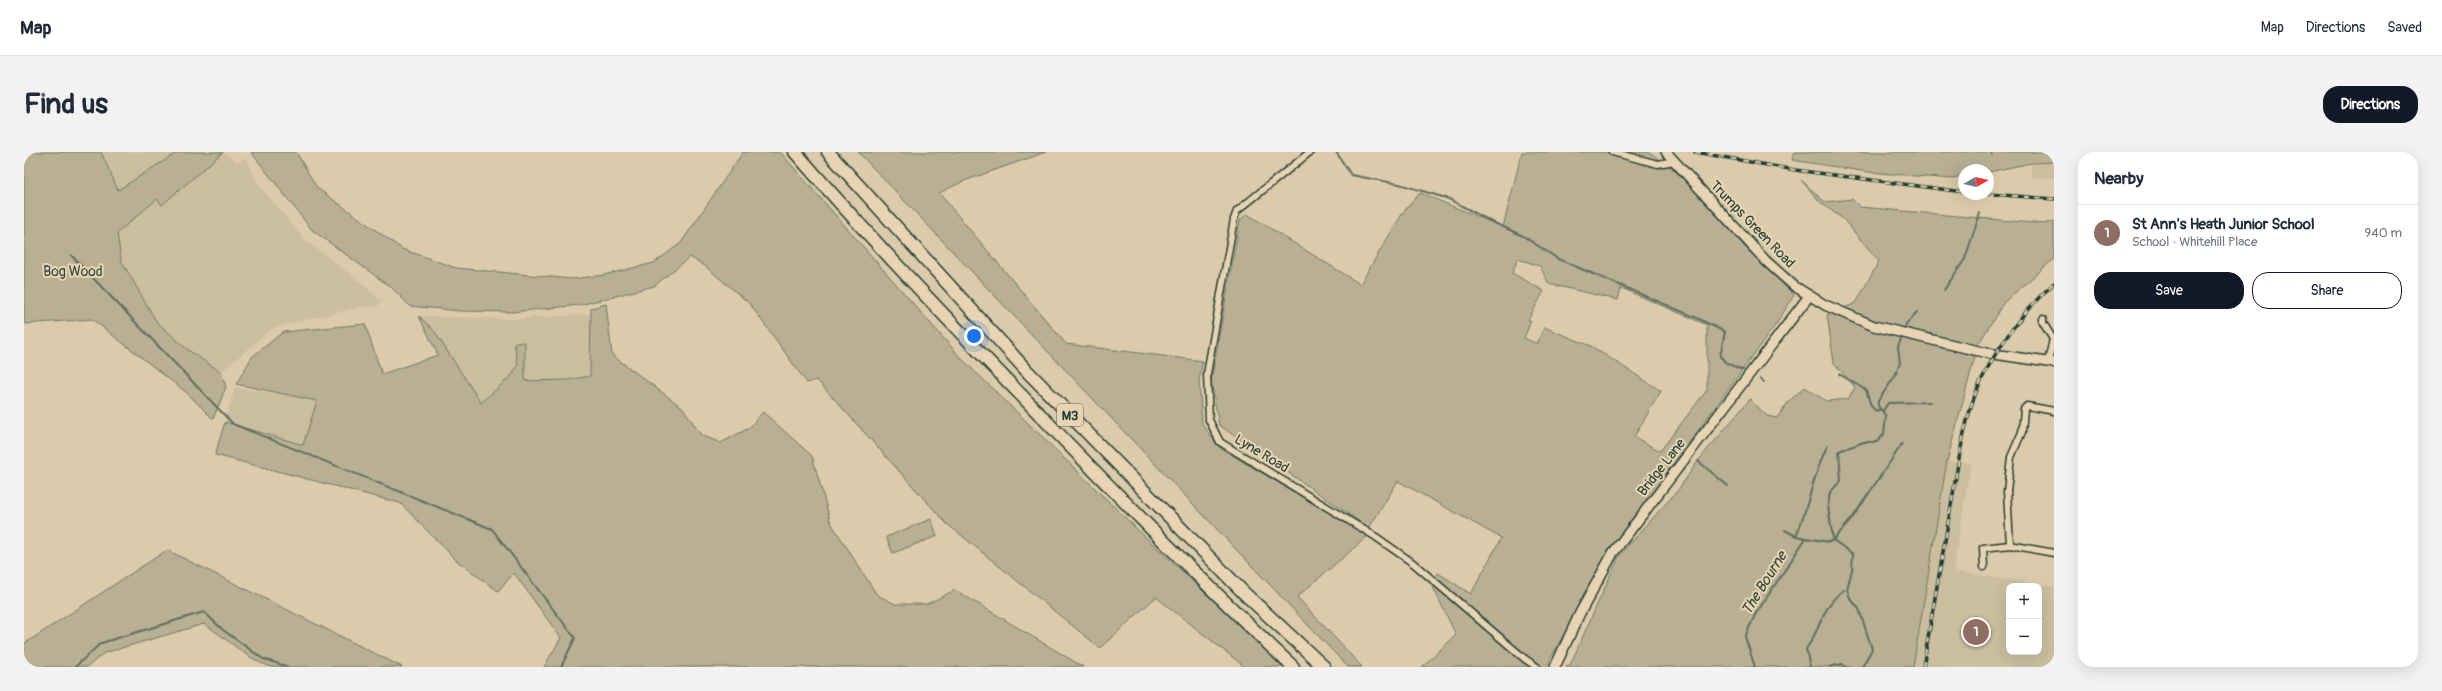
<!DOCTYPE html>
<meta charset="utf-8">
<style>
:root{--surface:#fff;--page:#f2f2f3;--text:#1f2937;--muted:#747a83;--line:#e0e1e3;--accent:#111827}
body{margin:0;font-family:Pangolin,sans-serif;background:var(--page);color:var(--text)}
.controls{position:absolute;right:12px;bottom:12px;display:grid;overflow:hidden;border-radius:8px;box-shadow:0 4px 16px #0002}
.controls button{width:36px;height:36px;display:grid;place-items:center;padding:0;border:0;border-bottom:1px solid var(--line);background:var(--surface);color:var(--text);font:20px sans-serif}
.compass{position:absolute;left:1934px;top:12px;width:36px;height:36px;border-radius:50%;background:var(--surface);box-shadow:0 4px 16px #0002;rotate:81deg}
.you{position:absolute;left:950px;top:184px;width:14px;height:14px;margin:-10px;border:3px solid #fff;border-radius:50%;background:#1a73e8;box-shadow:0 0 0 6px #1a73e833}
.badge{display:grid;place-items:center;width:26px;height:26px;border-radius:50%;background:var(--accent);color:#fff;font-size:13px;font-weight:700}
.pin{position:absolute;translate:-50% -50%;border:2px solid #fff;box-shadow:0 1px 4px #0006}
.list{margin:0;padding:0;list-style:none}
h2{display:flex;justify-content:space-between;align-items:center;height:52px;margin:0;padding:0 16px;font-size:17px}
h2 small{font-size:13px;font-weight:400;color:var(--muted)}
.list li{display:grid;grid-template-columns:26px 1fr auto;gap:12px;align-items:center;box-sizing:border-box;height:56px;padding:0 16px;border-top:1px solid var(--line)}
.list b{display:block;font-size:15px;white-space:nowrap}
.list p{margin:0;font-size:13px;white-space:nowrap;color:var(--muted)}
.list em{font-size:13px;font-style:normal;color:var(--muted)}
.actions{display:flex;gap:8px;padding:12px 16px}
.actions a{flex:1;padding:9px 0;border:1px solid var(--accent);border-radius:16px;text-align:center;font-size:14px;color:var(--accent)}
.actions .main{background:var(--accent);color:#fff}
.map{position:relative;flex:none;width:2030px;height:515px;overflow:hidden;border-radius:16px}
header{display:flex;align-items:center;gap:24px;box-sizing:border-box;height:56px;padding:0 20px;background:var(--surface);border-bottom:1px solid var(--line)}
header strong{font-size:19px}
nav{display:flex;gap:22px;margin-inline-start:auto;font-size:14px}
.intro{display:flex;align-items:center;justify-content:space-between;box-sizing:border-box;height:96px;padding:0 24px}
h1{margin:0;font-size:28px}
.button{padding:10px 18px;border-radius:16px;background:var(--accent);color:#fff;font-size:14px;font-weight:700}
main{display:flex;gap:24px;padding:0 24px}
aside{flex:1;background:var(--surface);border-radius:16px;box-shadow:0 4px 16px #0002}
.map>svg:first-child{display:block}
.built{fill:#cbbe9f;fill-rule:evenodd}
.green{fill:#b9b094;stroke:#6c7664;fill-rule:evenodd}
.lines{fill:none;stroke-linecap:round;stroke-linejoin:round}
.stream{stroke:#606e5d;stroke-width:2}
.street-casing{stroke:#1f3d34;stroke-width:9}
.secondary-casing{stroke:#1f3d34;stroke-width:12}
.highway-casing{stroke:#1f3d34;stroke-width:15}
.street{stroke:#e8d4b2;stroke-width:6}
.secondary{stroke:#e8d4b2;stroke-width:9}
.highway{stroke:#e8d4b2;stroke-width:12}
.rail-casing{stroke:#1f3d34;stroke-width:3.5}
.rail{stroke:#e8d4b2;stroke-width:2;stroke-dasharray:6;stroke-linecap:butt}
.labels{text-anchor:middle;stroke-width:4;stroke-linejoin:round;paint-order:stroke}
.shield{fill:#e8d4b2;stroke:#5b6a5a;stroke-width:1}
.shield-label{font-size:13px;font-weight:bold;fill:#1f3d34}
.street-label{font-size:14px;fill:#1f3d34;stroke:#e8d4b2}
.park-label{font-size:14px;fill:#2e483e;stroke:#e8d4b2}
.water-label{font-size:15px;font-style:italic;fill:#2f493e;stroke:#e8d4b2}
</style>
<header>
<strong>Map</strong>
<nav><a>Map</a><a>Directions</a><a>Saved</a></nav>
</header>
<div class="intro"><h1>Find us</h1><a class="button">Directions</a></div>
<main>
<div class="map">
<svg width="2030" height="515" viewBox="0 0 2030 515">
<rect width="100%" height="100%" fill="#dccbaa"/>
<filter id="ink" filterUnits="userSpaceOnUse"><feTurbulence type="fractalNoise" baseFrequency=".025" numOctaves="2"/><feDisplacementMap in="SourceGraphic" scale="8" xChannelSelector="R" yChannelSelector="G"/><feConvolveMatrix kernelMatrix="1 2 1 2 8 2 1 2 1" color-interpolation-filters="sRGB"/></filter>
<g filter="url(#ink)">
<path class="built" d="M 77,0 L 154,0 L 94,38 Z
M 199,0 L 213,10 L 222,6 L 235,33 L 279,86 L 338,131 L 357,149 L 354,154 L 336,155 L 249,176 L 197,220 L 164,198 L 132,169 L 97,108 L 93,81 L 133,47 L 138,53 Z
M 2030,10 L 2030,26 L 2007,25 L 2007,11 Z
M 563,162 L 567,163 L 566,224 L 544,228 L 501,229 L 501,190 L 491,191 L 494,213 L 488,223 L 456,251 L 411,180 L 395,164 L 491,167 Z
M 211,235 L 294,249 L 279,293 L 201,270 Z
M 1923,309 L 1947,311 L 1929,419 L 2030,435 L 2030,515 L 1889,515 ZM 1985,434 L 2015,434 L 2015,500 L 1985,500 Z"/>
<path class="green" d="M 0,0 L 77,0 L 94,38 L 154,0 L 199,0 L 138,53 L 133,47 L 93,81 L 97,108 L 132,169 L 164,198 L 197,220 L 202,235 L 189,267 L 163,241 L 68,167 L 0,172 Z
M 227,0 L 272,0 L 293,36 L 378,97 L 432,116 L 548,127 L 580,123 L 630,111 L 657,91 L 719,0 L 756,0 L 937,206 L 1114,378 L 1260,515 L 1221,515 L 1132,445 L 1076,496 L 922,371 L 793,228 L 783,231 L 726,152 L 681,114 L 666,105 L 630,134 L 556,153 L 488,160 L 436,159 L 386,154 L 367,135 L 288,78 Z
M 834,0 L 1022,0 L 940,29 L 915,41 L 1042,192 L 1179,209 L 1175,228 L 1178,272 L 1196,296 L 1344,384 L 1273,445 L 1338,515 L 1324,515 Z
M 1498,0 L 1625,0 L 1649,17 L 1677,44 L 1720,94 L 1770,143 L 1753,171 L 1584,401 L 1522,515 L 1398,515 L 1432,483 L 1407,431 L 1414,421 L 1447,442 L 1477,386 L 1374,329 L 1345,376 L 1195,273 L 1187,229 L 1216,68 L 1223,62 L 1336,132 L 1380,59 L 1396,41 L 1479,75 ZM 1494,107 L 1516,114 L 1525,132 L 1594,148 L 1597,136 L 1683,173 L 1683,238 L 1636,299 L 1610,285 L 1637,239 L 1567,194 L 1520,175 L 1513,192 L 1500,186 L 1507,169 L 1504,168 L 1520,139 L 1488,121 Z
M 1771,0 L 2030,0 L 2030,10 L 2007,11 L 1964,20 L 1964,18 L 1940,18 L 1940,25 L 1928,27 L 1844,20 L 1768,8 Z
M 1777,28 L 1801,50 L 1828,47 L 1836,55 L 2020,72 L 2030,69 L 2030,107 L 1980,150 L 1954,193 L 1923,309 L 1889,515 L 1542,515 L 1546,513 L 1595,404 L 1654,338 L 1674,309 L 1726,247 L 1743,264 L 1753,266 L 1765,249 L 1781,235 L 1802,249 L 1824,247 L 1831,235 L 1810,211 L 1803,163 L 1832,151 L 1855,109 L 1819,67 L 1796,50 Z
M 582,152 L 588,203 L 659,256 L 677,283 L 697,291 L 725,276 L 739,260 L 788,304 L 807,371 L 853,443 L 871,452 L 903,452 L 931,438 L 1059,515 L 520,515 L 537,486 L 490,421 L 474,439 L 433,409 L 376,351 L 191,303 L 201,270 L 279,293 L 293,249 L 212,232 L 228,205 L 259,180 L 341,172 L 358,222 L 414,203 L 395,164 L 411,180 L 457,251 L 488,223 L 494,213 L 490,191 L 501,190 L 501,229 L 544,228 L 566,224 L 567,156 Z
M 907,367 L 913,384 L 869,401 L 862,385 Z
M 143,398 L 378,515 L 247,515 C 222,507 202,485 180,472 L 80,501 L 63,515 L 0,515 L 0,492 Z"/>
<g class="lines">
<path class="stream" d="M 1312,0 L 1327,23 L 1375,32 L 1425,47 L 1464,68 L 1499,84 L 1534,107 L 1673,166 L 1701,180 L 1696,204 L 1702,211 L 1719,218
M 1968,3 L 1968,0
M 47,103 L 209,272 L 468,377 L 551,486 L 537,515
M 1920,138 L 1941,107 L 1956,61
M 1880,178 L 1882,172 L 1893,160
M 1815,222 L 1842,238 L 1847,254 L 1852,259 L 1857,257
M 1736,227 L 1740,230
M 1859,259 L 1864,251 L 1906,250
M 1674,309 L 1704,334
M 1761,378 L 1772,384
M 1782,386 L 1772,384 C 1785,354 1789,321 1804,293
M 51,515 L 77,491 L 180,460 L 199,478 L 239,507 L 265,515
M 1731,515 L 1721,485 L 1731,463 L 1782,386 L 1805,390 L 1809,388 L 1804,354 L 1806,340 L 1817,329 L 1815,299 L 1840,290 L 1853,290 L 1860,282 L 1862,264 L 1854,254 L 1854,249 L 1871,224 L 1876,211 L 1874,195 L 1878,184
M 1786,515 L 1782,497 C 1797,477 1798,453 1820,438
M 1805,515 L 1818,512 L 1822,515
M 1838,515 L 1848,497 L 1835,457 L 1826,446 L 1823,437 L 1828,418 L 1829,402 L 1809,388 L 1827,368 L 1878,292"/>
<defs>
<path id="street" d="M 1286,0 L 1213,59 L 1210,67 L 1183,222 L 1185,268 L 1196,290 L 1352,385 L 1389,411 L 1501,507 L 1513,515
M 1588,0 L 1634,12 L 1650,9
M 2019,167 L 2019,171 L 2029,187 L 2024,210
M 1986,393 L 1983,339 L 1987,305 L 1998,280 L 2000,257 L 2003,254 L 2030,259
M 1960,415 L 1959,396 L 1986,393 L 2030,401"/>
<path id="secondary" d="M 1642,0 L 1742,109 L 1770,134 L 1801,153 L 1850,174 L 1963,201 L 2030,211
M 1531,515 L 1556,461 L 1589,401 L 1785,144"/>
<path id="highway" d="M 771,0 C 844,84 921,165 999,245 C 1087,337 1176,428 1269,515
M 804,0 L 1004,220 L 1221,442 L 1300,515"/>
</defs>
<use href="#street" class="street-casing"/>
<use href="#secondary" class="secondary-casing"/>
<use href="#highway" class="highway-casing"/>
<use href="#street" class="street"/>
<use href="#secondary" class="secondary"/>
<use href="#highway" class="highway"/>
<defs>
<path id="rail" d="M 1671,0 L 1771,18 L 1940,40
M 1964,42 L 2030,47
M 1899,515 C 1908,461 1918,408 1927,354 C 1934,314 1939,270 1955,233 C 1973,195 1999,159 2030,131"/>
</defs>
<use href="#rail" class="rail-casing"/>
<use href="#rail" class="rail"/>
</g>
</g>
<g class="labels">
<rect class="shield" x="1033" y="252" width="26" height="22" rx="3"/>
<g class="shield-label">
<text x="1046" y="268">M3</text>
</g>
<g class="street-label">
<text transform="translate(1729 72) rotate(46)" y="5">Trumps Green Road</text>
<text transform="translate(1238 301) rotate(31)" y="5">Lyne Road</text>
<text transform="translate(1637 315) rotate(-52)" y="5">Bridge Lane</text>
</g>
<g class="park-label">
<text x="49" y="124">Bog Wood</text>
</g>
<g class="water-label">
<text transform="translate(1740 431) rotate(-58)" y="5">The Bourne</text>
</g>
</g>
</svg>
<div class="controls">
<button>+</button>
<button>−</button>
</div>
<svg class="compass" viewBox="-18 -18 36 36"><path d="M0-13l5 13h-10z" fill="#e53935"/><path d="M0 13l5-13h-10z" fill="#747a83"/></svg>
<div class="you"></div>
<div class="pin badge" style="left:1952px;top:480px;background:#8d6e63">1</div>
</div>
<aside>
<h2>Nearby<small></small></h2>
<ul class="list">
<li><span class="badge" style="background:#8d6e63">1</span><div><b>St Ann's Heath Junior School</b><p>School · Whitehill Place</p></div><em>940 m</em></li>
</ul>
<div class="actions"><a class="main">Save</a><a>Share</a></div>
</aside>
</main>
